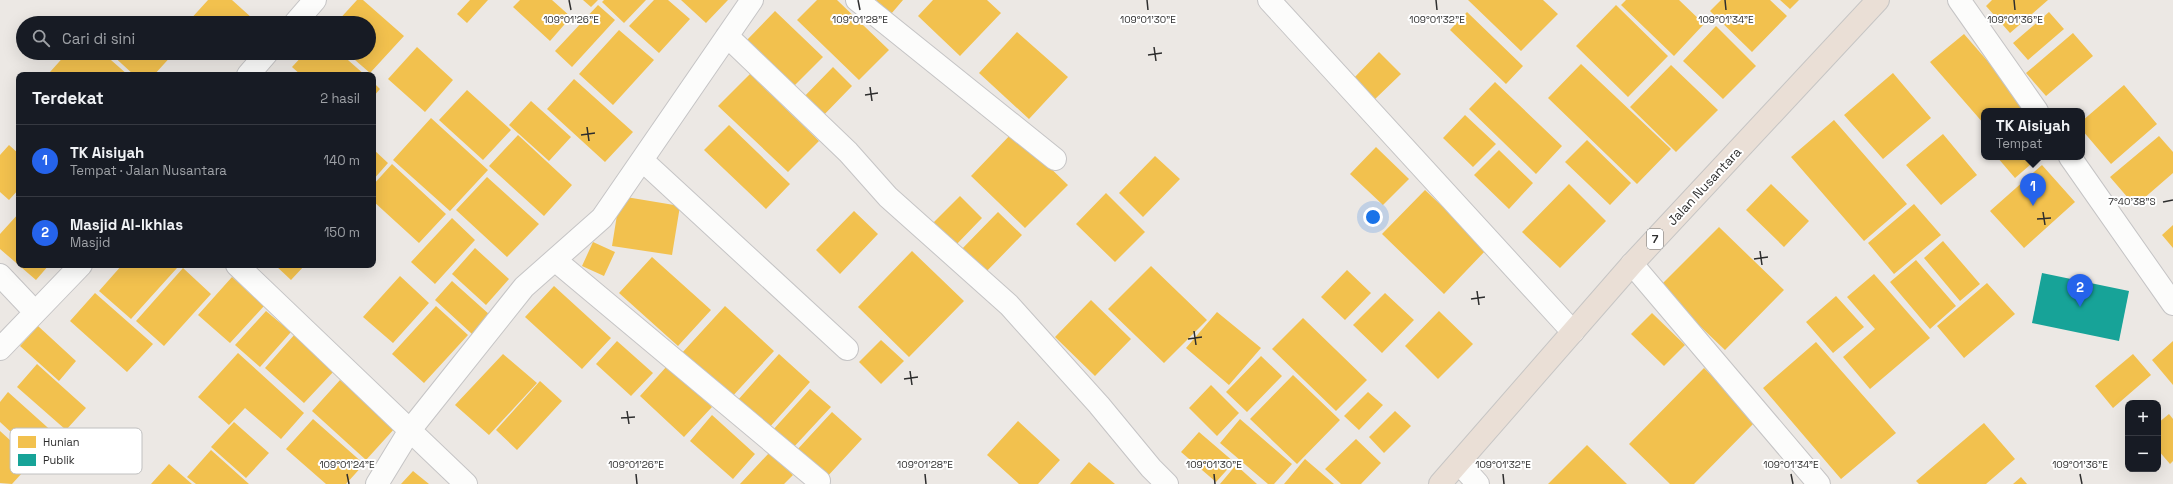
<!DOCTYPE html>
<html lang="id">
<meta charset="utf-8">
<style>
:root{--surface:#171b24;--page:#20242c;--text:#f1f3f6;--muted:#9ea1a6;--line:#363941;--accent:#2563eb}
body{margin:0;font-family:"Space Grotesk",sans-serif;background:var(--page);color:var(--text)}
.controls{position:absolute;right:12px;bottom:12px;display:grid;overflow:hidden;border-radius:8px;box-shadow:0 4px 16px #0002}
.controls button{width:36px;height:36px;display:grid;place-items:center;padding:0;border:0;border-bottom:1px solid var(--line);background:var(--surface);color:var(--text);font:20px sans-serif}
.you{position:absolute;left:1373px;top:217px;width:14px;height:14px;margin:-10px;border:3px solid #fff;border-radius:50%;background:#1a73e8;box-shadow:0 0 0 6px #1a73e833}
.badge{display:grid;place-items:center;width:26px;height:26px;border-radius:50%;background:var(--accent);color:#fff;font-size:13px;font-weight:700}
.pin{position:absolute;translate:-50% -33px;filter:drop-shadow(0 1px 2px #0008)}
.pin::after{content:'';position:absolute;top:21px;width:14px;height:12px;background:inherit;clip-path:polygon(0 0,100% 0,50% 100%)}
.popup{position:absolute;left:1981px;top:108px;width:104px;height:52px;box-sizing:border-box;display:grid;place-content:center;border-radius:8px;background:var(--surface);filter:drop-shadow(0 1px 3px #0005);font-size:13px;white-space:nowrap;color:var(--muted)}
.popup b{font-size:15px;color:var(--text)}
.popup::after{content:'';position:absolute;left:50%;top:100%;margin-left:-8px;border:8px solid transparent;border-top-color:var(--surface)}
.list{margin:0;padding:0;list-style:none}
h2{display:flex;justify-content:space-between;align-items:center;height:52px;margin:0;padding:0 16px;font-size:17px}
h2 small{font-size:13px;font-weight:400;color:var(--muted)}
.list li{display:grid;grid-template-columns:26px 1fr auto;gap:12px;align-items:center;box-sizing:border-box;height:72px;padding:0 16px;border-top:1px solid var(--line)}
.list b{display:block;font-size:15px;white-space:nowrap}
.list p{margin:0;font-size:13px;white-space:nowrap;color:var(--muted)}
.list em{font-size:13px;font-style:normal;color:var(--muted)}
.icon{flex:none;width:22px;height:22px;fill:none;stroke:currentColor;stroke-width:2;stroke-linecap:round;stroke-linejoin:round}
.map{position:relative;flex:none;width:2173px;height:484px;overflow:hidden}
.search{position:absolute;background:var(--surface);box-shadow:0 4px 16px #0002;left:16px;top:16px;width:360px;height:44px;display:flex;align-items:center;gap:10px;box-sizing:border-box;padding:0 14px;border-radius:22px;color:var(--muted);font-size:15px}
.panel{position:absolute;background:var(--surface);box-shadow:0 4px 16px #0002;left:16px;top:72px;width:360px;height:196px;border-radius:8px}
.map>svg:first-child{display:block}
.homes{fill:#f2c14e}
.public{fill:#17a398}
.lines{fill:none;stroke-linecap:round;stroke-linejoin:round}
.minor-casing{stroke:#c5c4c5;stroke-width:24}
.highway-casing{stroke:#c6c5c4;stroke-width:24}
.minor{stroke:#fcfcfb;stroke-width:22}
.highway{stroke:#eadfd6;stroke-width:22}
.ticks{fill:none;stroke:#2e2e2e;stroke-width:1.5}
.labels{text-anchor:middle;stroke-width:4;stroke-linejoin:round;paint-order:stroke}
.shield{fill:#fff;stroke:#6d6d6d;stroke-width:1}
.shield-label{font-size:12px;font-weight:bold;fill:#2e2e2e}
.street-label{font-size:13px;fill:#2e2e2e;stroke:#fff}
.key{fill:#fff;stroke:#c0c0c0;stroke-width:1}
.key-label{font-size:11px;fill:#2e2e2e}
.ticks-label{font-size:10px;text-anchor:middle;fill:#2e2e2e;stroke:#fff;stroke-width:4;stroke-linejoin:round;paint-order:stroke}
</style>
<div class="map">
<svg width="2173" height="484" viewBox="0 0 2173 484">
<rect width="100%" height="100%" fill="#ece8e4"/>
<path class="homes" d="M 208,0 L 232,0 L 252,18 L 247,23 L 190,23 L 188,22 Z
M 357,0 L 363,0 L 404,36 L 370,73 L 347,53 L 369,53 L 369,23 L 336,23 Z
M 470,0 L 488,0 L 467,23 L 457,14 Z
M 520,0 L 552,0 L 571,17 L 550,41 L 513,7 Z
M 583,0 L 598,0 L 591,7 Z
M 604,0 L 646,0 L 624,23 L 602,2 Z
M 654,0 L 668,0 L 690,19 L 659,53 L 629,26 Z
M 681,0 L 728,0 L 706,23 Z
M 817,0 L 837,0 L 889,50 L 859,80 L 797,20 Z
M 876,0 L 903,0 L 891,14 Z
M 933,0 L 987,0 L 1001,13 L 960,56 L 918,16 Z
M 1468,0 L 1543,0 L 1558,14 L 1521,51 Z
M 1626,0 L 1679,0 L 1704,24 L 1674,56 L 1621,5 Z
M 1721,0 L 1770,0 L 1787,16 L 1752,52 L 1710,11 Z
M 1780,0 L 1799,0 L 1790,9 Z
M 1992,0 L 2048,0 L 2010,33 L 1986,6 Z
M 598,5 L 615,20 L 572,67 L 555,51 Z
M 1616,5 L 1668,56 L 1628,97 L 1576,46 Z
M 775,11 L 823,57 L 793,87 L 746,41 Z
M 1467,12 L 1523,66 L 1506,84 L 1450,30 Z
M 2049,12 L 2064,29 L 2028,60 L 2013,43 Z
M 138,16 L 146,23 L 131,23 Z
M 1716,26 L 1756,66 L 1723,99 L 1683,61 Z
M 619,30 L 654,60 L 613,105 L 579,74 Z
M 1017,32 L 1068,77 L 1029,119 L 979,73 Z
M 2073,33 L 2093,56 L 2046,96 L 2026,73 Z
M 1964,34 L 2025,104 L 2016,111 L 1984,111 L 1984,124 L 1930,62 Z
M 417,47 L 453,80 L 425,112 L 388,79 Z
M 1379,52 L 1401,74 L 1373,101 L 1352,80 Z
M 67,53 L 103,53 L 128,75 L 54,75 L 50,72 Z
M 110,53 L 174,53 L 154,75 L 134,75 Z
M 305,53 L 340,53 L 365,75 L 301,75 L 292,67 Z
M 1581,64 L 1671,149 L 1637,184 L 1548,98 Z
M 1671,65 L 1718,110 L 1676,152 L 1630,107 Z
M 833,67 L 852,86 L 818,121 L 799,102 Z
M 1893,73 L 1931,118 L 1883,159 L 1844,115 Z
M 750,74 L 819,141 L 788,172 L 718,106 Z
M 574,79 L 633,132 L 605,162 L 547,109 Z
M 373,82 L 380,89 L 373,97 Z
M 1495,82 L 1562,146 L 1536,174 L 1469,109 Z
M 2124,85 L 2157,124 L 2111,164 L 2082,130 L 2082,121 Z
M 467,90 L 511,130 L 483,160 L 439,120 Z
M 531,101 L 571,137 L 549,161 L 509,125 Z
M 1465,115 L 1496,144 L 1473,167 L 1443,138 Z
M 431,118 L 488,170 L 450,211 L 393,160 Z
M 1834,120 L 1907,204 L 1864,241 L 1791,157 Z
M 729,125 L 790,184 L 766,209 L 704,150 Z
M 1013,132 L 1068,185 L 1025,228 L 971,176 Z
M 1943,134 L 1977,175 L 1941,205 L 1906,165 Z
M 518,135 L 572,185 L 544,216 L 489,166 Z
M 2159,136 L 2173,152 L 2173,173 L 2135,206 L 2110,177 Z
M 1587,140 L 1631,183 L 1610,205 L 1565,162 Z
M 9,145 L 19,154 L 19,189 L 9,200 L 0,192 L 0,155 Z
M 1376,147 L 1409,179 L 1383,205 L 1350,174 Z
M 373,149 L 388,163 L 373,180 Z
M 1499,150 L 1533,183 L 1509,209 L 1474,175 Z
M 1155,156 L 1180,179 L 1143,217 L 1119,193 Z
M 1997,157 L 2039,157 L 2015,178 Z
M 392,164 L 446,214 L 419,243 L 373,201 L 373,185 Z
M 2042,165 L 2075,202 L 2024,248 L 1990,211 Z
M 487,177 L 539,224 L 507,257 L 456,210 Z
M 1569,184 L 1606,221 L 1560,268 L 1522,232 Z
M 1771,184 L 1809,221 L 1784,247 L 1746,210 Z
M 1425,190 L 1487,249 L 1444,294 L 1382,234 Z
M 1106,193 L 1145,232 L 1115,262 L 1076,224 Z
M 620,196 L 680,206 L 672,255 L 612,246 Z
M 960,196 L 982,218 L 954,247 L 931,225 Z
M 1914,204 L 1941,235 L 1894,274 L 1868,243 Z
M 854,211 L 878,234 L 840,274 L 816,250 Z
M 998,212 L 1022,235 L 982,276 L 958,253 Z
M 19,213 L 19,265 L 49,265 L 36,280 L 0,249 L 0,234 Z
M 452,218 L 475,240 L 435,284 L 411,262 Z
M 2173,225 L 2173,248 L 2162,235 Z
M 1719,227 L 1784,290 L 1725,350 L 1659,287 Z
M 1943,241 L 1980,284 L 1960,301 L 1924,258 Z
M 593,242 L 615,252 L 604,276 L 582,266 Z
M 475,248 L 509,279 L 486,305 L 452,274 Z
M 912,251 L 964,301 L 909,357 L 858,307 Z
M 652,257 L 711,310 L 678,346 L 619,293 Z
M 1916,260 L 1956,306 L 1930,329 L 1890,282 Z
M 122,265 L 173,265 L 177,268 L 131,319 L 99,291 Z
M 275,265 L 305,265 L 291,280 Z
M 1151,266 L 1207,320 L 1164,363 L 1108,309 Z
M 183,268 L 211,294 L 164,346 L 136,321 Z
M 1347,270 L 1371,293 L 1345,320 L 1321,297 Z
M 1874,274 L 1930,338 L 1870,389 L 1843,357 L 1875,329 L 1847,297 Z
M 400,276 L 429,303 L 393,343 L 363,317 Z
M 232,277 L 264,306 L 230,343 L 198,315 Z
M 452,281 L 490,315 L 472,334 L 435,300 Z
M 1987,283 L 2015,314 L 1964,358 L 1937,326 Z
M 554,286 L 611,338 L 582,369 L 525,317 Z
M 95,293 L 153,344 L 127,372 L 70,321 Z
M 1385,293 L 1414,320 L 1382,353 L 1353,325 Z
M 1836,296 L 1864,327 L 1833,353 L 1806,322 Z
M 1091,300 L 1131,339 L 1095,376 L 1055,337 Z
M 436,306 L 468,335 L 424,383 L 392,354 Z
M 725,306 L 774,351 L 730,399 L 681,354 Z
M 266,311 L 291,332 L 260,367 L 235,345 Z
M 1439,311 L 1473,344 L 1438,379 L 1405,346 Z
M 1217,312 L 1261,348 L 1229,385 L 1186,348 Z
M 1652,313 L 1685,345 L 1664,366 L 1631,334 Z
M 1303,318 L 1367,380 L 1336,411 L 1272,349 Z
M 38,326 L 76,361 L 59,381 L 20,346 Z
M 295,334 L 335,370 L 304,403 L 265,368 Z
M 881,340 L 904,361 L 881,384 L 859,362 Z
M 617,341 L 653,373 L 631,396 L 596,364 Z
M 2173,341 L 2173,385 L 2152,360 Z
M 1816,342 L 1896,433 L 1841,479 L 1763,388 Z
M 238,353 L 304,413 L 281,439 L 245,408 L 229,425 L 198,397 Z
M 503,354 L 537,383 L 489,435 L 455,405 Z
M 779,354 L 810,382 L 768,429 L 737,401 Z
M 2133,354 L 2151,375 L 2113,408 L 2095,386 Z
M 1261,356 L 1282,376 L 1247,412 L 1226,392 Z
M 37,364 L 86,408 L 66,430 L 17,387 Z
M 667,366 L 712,407 L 684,437 L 640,396 Z
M 1704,368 L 1757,420 L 1694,484 L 1670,484 L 1629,444 Z
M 1293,375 L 1340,420 L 1297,464 L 1250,419 Z
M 340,380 L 395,428 L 366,460 L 312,411 Z
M 540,381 L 562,401 L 517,450 L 496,430 Z
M 1211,385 L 1239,413 L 1217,436 L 1189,408 Z
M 810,389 L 831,407 L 792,449 L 772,431 Z
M 8,392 L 56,435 L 37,456 L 0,422 L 0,402 Z
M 1368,392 L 1383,405 L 1359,430 L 1344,416 Z
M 1395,411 L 1411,426 L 1384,453 L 1369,437 Z
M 832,412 L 862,439 L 826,478 L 796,451 Z
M 2169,414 L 2173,419 L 2173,461 L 2170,464 L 2158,450 L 2158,423 Z
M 712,415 L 755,454 L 733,479 L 690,441 Z
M 313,419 L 364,464 L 346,484 L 326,484 L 286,449 Z
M 1240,419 L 1292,464 L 1274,484 L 1268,484 L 1220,443 Z
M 1018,421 L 1060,460 L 1038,484 L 1019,484 L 987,455 Z
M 234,422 L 269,453 L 246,478 L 211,447 Z
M 1984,423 L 2015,459 L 1986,484 L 1919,484 L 1916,481 Z
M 0,431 L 33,461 L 12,484 L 0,483 Z
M 1199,432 L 1234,462 L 1216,482 L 1181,452 Z
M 1356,439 L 1381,463 L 1361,484 L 1341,484 L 1325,469 Z
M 1587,445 L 1627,484 L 1548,484 Z
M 211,450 L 249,484 L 196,484 L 187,477 Z
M 769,453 L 793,475 L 784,484 L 740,484 Z
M 1305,459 L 1334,484 L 1284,484 Z
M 1089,462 L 1115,484 L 1070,484 Z
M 169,464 L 192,484 L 151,484 Z
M 1236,465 L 1257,484 L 1220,484 Z
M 413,471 L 429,484 L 401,484 Z
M 2021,477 L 2027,484 L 2013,484 Z"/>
<path class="public" d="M 2042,273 L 2129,291 L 2119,341 L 2032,323 Z"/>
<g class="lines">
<defs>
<path id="minor" d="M 857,0 L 1055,159
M 1269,0 L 1573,332
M 1959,0 L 2037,111
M 295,23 L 315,0
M 727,36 L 848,152 L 888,197 L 1009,305 L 1099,405 L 1151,468 L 1167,484
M 248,75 L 267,53
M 2070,157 L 2173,304
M 642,160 L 847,349
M 555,260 L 819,481
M 1632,264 L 1819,484
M 237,265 L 466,484
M 0,275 L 35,312
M 0,349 L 81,265
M 1459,463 L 1478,484
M 377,484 L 410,430 L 524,287 L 602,218 L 752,0"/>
<path id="highway" d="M 1440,484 L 1632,264 L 1878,0"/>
</defs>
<use href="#minor" class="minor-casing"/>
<use href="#highway" class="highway-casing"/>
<use href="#minor" class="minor"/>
<use href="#highway" class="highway"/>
</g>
<path class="ticks" d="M 569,0 L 571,10M 858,0 L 860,10M 1147,0 L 1148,10M 1436,0 L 1437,10M 1725,0 L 1726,10M 2014,0 L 2015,10M 1154,47 L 1156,61M 1148,55 L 1162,53M 870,87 L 872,101M 865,95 L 878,93M 587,127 L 589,141M 581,135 L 595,133M 2163,202 L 2173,200M 2043,212 L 2045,225M 2037,219 L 2051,218M 1760,251 L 1762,265M 1754,259 L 1768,257M 1477,291 L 1479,305M 1471,299 L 1485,297M 1194,331 L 1196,345M 1188,339 L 1202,337M 910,371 L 912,385M 904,379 L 918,377M 627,411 L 629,424M 621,418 L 635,417M 347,474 L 349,484M 636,474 L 637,484M 925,474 L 926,484M 1214,474 L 1215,484M 1503,474 L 1504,484M 1791,474 L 1793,484M 2080,474 L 2082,484"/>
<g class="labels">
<rect class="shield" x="1647" y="229" width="16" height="20" rx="3"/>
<g class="shield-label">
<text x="1655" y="243">7</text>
</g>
<g class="street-label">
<text transform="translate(1704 186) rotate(-47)" y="5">Jalan Nusantara</text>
</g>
</g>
<rect x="10" y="428" width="132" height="46" rx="6" class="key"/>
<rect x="18" y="436" width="18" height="12" fill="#f2c14e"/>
<rect x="18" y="454" width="18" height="12" fill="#17a398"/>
<g class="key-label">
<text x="43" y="446">Hunian</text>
<text x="43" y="464">Publik</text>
</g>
<g class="ticks-label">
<text x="571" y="23">109°01'26"E</text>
<text x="860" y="23">109°01'28"E</text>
<text x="1148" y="23">109°01'30"E</text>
<text x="1437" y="23">109°01'32"E</text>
<text x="1726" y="23">109°01'34"E</text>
<text x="2015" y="23">109°01'36"E</text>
<text x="2132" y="205">7°40'38"S</text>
<text x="347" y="468">109°01'24"E</text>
<text x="636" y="468">109°01'26"E</text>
<text x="925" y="468">109°01'28"E</text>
<text x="1214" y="468">109°01'30"E</text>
<text x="1503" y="468">109°01'32"E</text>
<text x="1791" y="468">109°01'34"E</text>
<text x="2080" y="468">109°01'36"E</text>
</g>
</svg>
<div class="controls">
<button>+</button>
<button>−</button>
</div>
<div class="you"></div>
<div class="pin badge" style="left:2033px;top:206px">1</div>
<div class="popup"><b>TK Aisiyah</b>Tempat</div>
<div class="pin badge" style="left:2080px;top:307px">2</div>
<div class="search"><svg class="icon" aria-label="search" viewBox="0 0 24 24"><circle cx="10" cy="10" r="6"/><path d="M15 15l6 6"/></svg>Cari di sini</div>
<section class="panel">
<h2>Terdekat<small>2 hasil</small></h2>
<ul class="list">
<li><span class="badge">1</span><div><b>TK Aisiyah</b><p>Tempat · Jalan Nusantara</p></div><em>140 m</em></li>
<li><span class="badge">2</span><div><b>Masjid Al-Ikhlas</b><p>Masjid</p></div><em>150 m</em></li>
</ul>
</section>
</div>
